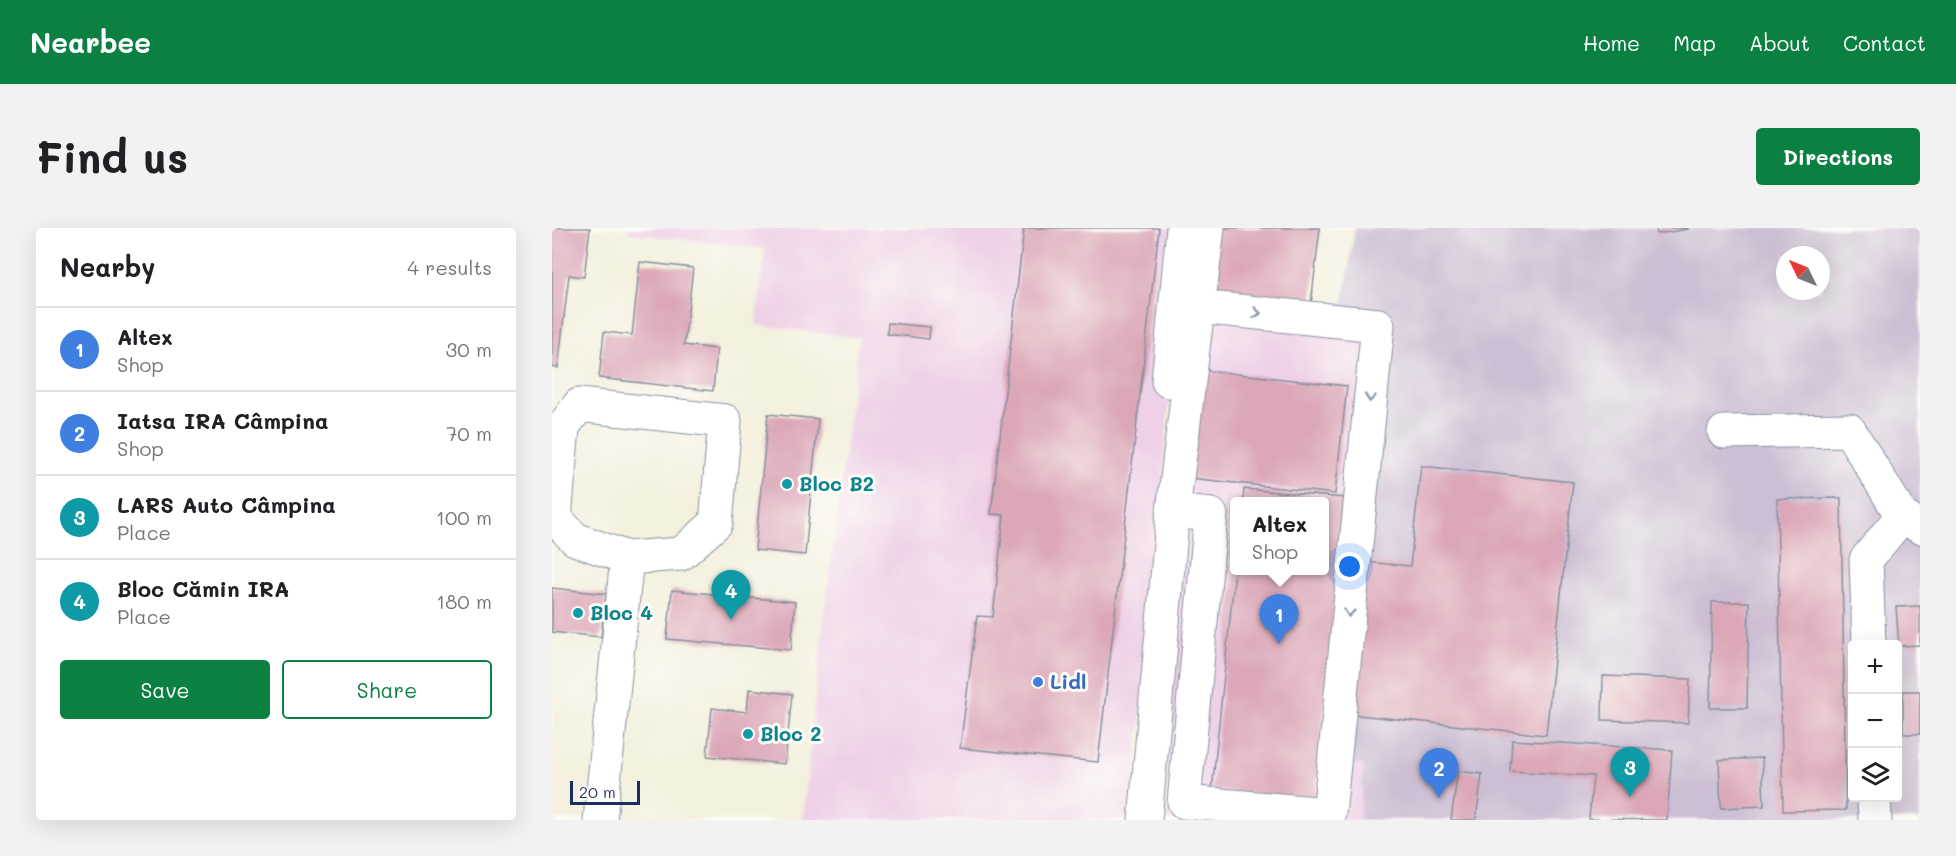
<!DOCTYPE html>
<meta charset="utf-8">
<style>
:root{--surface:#fff;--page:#f2f2f2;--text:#202124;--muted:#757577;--line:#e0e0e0;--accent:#0b8043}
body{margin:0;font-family:Mali,sans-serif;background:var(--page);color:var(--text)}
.controls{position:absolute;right:18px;bottom:18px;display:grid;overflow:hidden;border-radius:6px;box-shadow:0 6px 24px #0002}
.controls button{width:54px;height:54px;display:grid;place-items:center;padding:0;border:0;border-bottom:2px solid var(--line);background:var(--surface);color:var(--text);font:30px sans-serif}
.compass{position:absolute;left:1224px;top:18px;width:54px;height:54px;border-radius:50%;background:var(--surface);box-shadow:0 6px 24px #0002;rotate:313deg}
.scale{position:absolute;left:18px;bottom:15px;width:70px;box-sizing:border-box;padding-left:6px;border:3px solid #1b2f5e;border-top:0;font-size:16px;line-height:21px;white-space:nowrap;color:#1b2f5e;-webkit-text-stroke:4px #fdfcf7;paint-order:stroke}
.you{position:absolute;left:798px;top:339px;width:21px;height:21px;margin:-15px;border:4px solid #fff;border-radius:50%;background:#1a73e8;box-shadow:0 0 0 9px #1a73e833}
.badge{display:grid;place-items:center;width:39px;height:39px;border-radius:50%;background:var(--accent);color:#fff;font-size:20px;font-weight:700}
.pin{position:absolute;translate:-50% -50px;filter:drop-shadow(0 2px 3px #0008)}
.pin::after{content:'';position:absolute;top:32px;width:21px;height:18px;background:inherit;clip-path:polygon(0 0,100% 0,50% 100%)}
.popup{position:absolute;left:678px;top:269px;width:99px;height:78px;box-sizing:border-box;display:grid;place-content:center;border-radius:6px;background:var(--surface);filter:drop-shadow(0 2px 4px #0005);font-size:20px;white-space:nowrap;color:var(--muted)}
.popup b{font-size:22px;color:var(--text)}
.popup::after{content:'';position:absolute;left:50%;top:100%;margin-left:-12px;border:12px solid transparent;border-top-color:var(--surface)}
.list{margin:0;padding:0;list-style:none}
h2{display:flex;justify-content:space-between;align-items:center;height:78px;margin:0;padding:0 24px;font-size:26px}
h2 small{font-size:20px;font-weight:400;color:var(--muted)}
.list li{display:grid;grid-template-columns:39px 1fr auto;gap:18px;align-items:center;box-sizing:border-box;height:84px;padding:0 24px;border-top:2px solid var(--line)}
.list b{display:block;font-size:22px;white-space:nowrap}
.list p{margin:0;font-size:20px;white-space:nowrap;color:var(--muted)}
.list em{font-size:20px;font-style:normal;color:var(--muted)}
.actions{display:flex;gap:12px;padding:18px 24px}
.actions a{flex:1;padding:14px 0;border:2px solid var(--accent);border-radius:6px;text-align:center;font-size:21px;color:var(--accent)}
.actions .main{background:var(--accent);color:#fff}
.icon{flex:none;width:33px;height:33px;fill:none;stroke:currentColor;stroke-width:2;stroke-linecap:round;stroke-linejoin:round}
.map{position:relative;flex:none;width:1368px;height:592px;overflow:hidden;border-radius:6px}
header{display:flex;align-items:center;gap:36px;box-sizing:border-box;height:84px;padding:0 30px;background:var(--accent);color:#fff}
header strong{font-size:28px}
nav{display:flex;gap:33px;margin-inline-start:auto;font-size:21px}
.intro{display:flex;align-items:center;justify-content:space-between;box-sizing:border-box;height:144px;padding:0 36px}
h1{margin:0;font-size:42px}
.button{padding:15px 27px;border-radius:6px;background:var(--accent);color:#fff;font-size:21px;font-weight:700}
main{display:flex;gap:36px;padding:0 36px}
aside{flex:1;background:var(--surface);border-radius:6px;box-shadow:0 6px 24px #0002}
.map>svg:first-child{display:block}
.built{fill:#eed0e7;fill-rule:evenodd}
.industrial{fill:#ccbed3;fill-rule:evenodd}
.building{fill:#dca7b8}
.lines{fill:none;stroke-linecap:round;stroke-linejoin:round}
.minor-casing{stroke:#87909e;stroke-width:35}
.minor{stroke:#fff;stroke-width:33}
.oneway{stroke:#8d97ae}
.culture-dot{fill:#0f9aa8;stroke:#fdfcf7;stroke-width:2}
.shop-dot{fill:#3f7fe0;stroke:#fdfcf7;stroke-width:2}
.labels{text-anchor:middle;stroke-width:6;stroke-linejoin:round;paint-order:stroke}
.culture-label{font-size:20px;font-weight:bold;fill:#0d838f;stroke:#fdfcf7;text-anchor:start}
.shop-label{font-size:20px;font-weight:bold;fill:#366cbe;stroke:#fdfcf7;text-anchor:start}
</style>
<header>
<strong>Nearbee</strong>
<nav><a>Home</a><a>Map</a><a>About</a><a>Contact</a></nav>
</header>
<div class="intro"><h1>Find us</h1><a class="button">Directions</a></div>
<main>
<aside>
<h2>Nearby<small>4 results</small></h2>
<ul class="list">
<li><span class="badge" style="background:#3f7fe0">1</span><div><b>Altex</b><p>Shop</p></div><em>30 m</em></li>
<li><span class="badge" style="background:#3f7fe0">2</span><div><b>Iatsa IRA Câmpina</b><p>Shop</p></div><em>70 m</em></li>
<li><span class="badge" style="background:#0f9aa8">3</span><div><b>LARS Auto Câmpina</b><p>Place</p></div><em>100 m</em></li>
<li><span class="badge" style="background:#0f9aa8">4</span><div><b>Bloc Cămin IRA</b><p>Place</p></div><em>180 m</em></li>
</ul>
<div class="actions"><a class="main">Save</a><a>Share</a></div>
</aside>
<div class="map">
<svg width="1368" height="592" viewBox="0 0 1368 592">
<rect width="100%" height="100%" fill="#fdfcf7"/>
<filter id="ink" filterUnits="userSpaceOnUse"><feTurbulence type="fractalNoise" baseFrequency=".0167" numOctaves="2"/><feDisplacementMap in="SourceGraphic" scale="12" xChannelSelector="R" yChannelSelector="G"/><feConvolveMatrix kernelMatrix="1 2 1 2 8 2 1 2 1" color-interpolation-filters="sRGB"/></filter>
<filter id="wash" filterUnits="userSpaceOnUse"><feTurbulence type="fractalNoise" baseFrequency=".008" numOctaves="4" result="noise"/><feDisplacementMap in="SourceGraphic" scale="24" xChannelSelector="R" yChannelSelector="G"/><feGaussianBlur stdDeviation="1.35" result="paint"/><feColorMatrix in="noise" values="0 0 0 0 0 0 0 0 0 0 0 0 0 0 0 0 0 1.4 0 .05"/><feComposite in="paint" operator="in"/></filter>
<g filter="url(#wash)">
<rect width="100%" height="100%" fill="#f3f0dd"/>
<path class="built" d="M 77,0 L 633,0 L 580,592 L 251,592 L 267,432 L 307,110 L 204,97 L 213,21 L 77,5 Z
M 653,86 L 822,104 L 790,535 L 812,537 L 807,592 L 588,592 ZM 682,274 L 772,274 L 772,342 L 682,342 Z"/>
<path class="industrial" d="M 803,0 L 1368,0 L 1368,592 L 807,592 L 812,537 L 790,535 L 822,104 L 653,86 L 791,76 ZM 1233,27 L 1269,27 L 1269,63 L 1233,63 ZM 1300,416 L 1346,416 L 1346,570 L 1300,570 Z"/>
<g id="blocks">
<path class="building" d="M 0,0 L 38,0 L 32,49 L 17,47 L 6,140 L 0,139 Z
M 472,0 L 607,0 L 546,534 L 408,520 L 425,388 L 441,389 L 452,287 L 439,286 Z
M 664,0 L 768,0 L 759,76 L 657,63 Z
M 1104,0 L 1136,0 L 1136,1 L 1105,6 Z
M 88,34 L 141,40 L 132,117 L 165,121 L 161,163 L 47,150 L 52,104 L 80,107 Z
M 336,95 L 378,99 L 377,111 L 335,106 Z
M 650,142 L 795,158 L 783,266 L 638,250 Z
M 216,186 L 266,191 L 253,327 L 203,322 Z
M 869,238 L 1021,254 L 994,507 L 797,486 L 813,334 L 858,338 Z
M 692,261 L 793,270 L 763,571 L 660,562 L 683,342 L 772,342 L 772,274 L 691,274 Z
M 1289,270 L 1294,582 L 1231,583 L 1225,271 Z
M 0,360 L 54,366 L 49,409 L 0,404 Z
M 120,362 L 243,374 L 239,422 L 115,411 Z
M 1160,374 L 1197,374 L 1195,480 L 1158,480 Z
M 1368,378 L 1368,417 L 1347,418 L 1344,379 Z
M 1051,448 L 1138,451 L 1136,495 L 1050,492 Z
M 197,461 L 240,466 L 233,536 L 155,528 L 160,480 L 195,484 Z
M 1351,463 L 1368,463 L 1368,506 L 1351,506 Z
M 960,512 L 1120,522 L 1115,592 L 1037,591 L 1041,548 L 958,543 Z
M 1210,530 L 1212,578 L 1169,580 L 1167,532 Z
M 906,543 L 930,546 L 924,592 L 899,592 Z"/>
</g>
</g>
<g filter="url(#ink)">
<use href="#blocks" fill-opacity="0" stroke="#87909e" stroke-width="1.5"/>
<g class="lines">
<defs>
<path id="minor" d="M 616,153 L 631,0
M 1172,204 L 1297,202 L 1350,288 L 1368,299
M 621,283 L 659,287 L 632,574 L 777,586 L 826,97 L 647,79
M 1317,416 L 1314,332 L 1350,288
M 1322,570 L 1323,592
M 48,592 L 75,330 L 129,326 L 164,295 L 173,193 L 27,177 L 11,199 L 3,290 L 23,311 L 75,330
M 593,592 L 621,283 L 656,0"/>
</defs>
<use href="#minor" class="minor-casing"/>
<use href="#minor" class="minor"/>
</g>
<defs><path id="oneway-chevron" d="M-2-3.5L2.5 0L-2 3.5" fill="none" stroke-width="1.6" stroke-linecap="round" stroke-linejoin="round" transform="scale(1.5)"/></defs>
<g class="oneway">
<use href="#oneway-chevron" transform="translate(705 85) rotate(6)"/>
<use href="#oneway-chevron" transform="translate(818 170) rotate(96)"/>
<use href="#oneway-chevron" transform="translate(797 385) rotate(96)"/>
</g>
</g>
<g class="culture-dot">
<circle cx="235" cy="256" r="6"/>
<circle cx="26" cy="385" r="6"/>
<circle cx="196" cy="506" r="6"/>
</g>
<circle class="shop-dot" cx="486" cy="454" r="6"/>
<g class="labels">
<g class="culture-label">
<text x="247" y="263">Bloc B2</text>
<text x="38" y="392">Bloc 4</text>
<text x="208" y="513">Bloc 2</text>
</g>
<g class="shop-label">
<text x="498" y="461">Lidl</text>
</g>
</g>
</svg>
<div class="controls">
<button>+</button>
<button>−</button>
<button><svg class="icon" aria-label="layers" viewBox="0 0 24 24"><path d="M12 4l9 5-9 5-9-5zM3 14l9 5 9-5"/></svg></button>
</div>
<svg class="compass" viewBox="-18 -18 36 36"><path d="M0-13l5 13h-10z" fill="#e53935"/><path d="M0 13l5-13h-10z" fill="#757577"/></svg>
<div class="scale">20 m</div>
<div class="you"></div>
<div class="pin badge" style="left:727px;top:416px;background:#3f7fe0">1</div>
<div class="popup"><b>Altex</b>Shop</div>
<div class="pin badge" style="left:887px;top:570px;background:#3f7fe0">2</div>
<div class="pin badge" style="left:1078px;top:569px;background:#0f9aa8">3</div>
<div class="pin badge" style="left:179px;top:392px;background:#0f9aa8">4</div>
</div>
</main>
